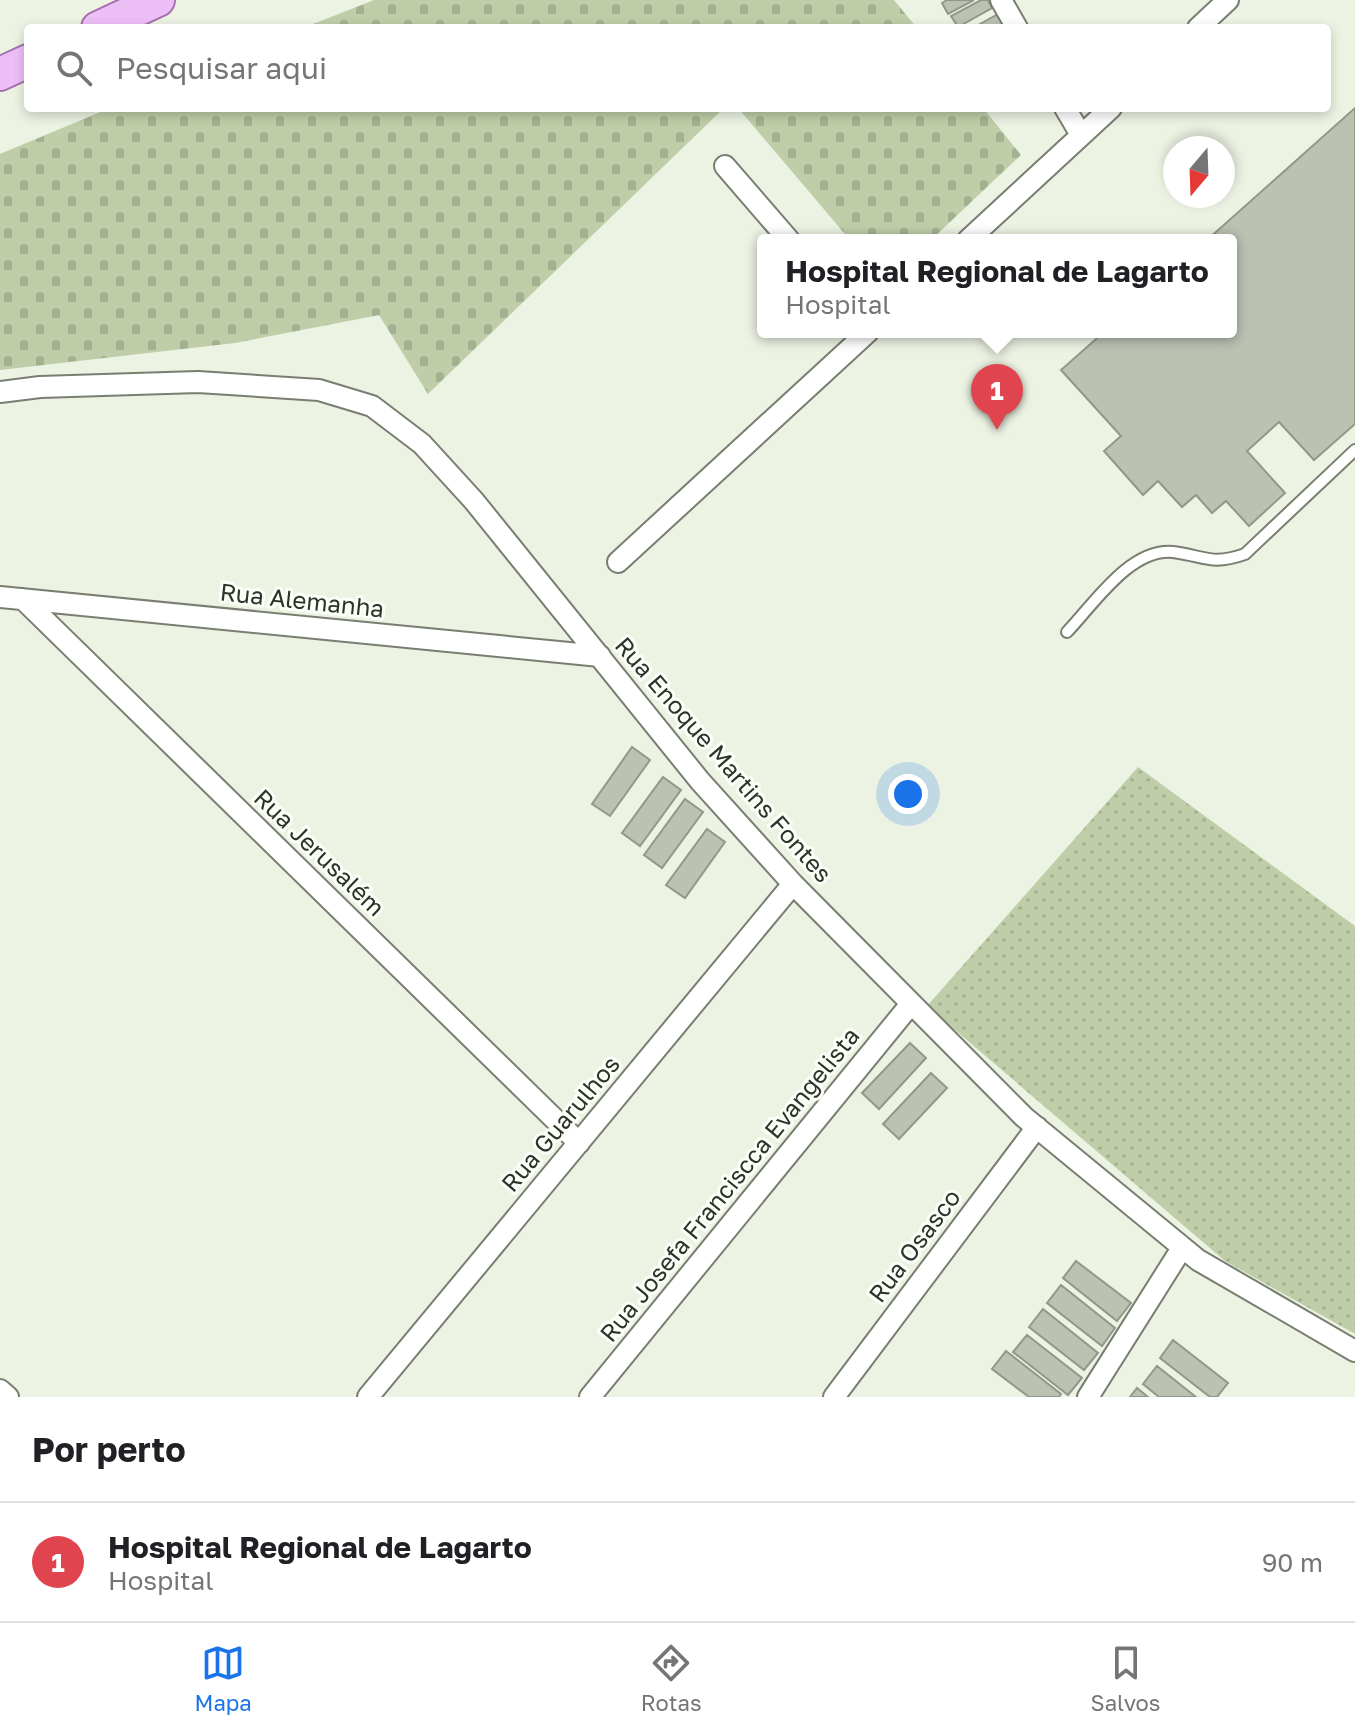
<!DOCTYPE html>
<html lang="pt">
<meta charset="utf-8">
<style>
:root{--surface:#fff;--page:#f2f2f2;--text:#202124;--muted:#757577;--line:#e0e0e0;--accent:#1a73e8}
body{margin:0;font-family:"Golos Text",sans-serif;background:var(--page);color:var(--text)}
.compass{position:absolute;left:1163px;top:136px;width:72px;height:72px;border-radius:50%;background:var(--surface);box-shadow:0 4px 12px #0003;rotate:199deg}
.you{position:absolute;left:908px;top:794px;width:28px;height:28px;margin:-20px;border:6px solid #fff;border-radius:50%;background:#1a73e8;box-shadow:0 0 0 12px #1a73e833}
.badge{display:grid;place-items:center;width:52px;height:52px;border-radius:50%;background:var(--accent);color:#fff;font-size:26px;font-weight:700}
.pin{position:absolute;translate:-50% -66px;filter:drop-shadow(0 2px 4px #0008)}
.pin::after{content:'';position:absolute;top:42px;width:28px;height:24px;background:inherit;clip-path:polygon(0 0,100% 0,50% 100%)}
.popup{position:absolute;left:757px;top:234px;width:480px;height:104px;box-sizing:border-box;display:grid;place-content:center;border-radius:8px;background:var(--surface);filter:drop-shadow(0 2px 6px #0005);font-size:26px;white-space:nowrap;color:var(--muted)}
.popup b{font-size:30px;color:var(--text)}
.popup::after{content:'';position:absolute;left:50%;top:100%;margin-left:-16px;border:16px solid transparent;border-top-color:var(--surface)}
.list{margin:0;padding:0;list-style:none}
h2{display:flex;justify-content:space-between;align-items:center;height:104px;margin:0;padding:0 32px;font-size:34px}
h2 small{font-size:26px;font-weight:400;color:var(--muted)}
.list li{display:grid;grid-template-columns:52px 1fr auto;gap:24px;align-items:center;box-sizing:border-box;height:120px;padding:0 32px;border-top:2px solid var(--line)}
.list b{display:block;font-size:30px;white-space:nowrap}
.list p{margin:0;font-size:26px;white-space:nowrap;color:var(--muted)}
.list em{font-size:26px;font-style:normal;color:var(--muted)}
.icon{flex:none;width:44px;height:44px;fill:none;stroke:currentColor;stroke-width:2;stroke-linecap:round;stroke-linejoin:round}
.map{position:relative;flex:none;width:1355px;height:1397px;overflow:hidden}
.search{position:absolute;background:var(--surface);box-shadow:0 4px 12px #0003;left:24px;right:24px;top:24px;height:88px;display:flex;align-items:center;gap:20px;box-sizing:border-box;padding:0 28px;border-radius:8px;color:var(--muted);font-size:30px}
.sheet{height:224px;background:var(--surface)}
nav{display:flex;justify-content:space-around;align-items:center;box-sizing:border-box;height:112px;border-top:2px solid var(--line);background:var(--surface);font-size:22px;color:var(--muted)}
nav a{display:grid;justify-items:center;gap:4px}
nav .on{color:var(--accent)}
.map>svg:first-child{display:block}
.grass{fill:url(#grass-dots)}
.cemetery{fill:url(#cemetery-stones)}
.building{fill:#bbc2b2;stroke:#929889;stroke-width:2}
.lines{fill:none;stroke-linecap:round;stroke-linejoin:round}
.service-casing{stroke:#787e70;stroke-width:14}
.minor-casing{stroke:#787e70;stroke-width:24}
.primary-casing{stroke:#a371ac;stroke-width:36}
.service{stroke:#fff;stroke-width:10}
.minor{stroke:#fff;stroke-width:20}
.primary{stroke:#edbff7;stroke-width:32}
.labels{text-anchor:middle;stroke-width:6;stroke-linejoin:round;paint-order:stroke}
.street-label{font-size:24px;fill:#2f312b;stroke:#fcfff8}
</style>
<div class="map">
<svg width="1355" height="1397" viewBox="0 0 1355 1397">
<defs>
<pattern id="grass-dots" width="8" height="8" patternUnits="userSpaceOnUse" patternTransform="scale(2)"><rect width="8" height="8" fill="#bfcea8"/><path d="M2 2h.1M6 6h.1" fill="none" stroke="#a4b191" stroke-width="1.8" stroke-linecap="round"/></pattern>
<pattern id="cemetery-stones" width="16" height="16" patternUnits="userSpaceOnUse" patternTransform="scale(2)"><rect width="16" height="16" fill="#bfcea8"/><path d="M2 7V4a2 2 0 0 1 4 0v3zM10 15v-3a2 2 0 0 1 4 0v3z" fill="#a4b191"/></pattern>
</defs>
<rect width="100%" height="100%" fill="#ecf3e3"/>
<path class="grass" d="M 1138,767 L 1355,926 L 1355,1334 L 1225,1261 L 927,1006 Z"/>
<path class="cemetery" d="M 374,0 L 894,0 L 917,28 L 303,28 Z
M 110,108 L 724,108 L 428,394 L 379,315 L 235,343 L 0,370 L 0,154 Z
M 738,108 L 983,108 L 1021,155 L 931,240 L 850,240 Z"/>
<path class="building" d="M 947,0 L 974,0 L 948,14 L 942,3 Z
M 981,0 L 988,0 L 992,8 L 958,27 L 951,16 Z
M 998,14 L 1005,25 L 973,28 Z
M 1355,108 L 1355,424 L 1314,460 L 1279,422 L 1247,451 L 1285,493 L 1249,526 L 1226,501 L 1212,513 L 1196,495 L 1182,507 L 1158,481 L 1143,495 L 1104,451 L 1121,436 L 1061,370 L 1104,332 L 1231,332 L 1231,240 L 1207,240 Z
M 632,747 L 650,760 L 610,816 L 592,804 Z
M 663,777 L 681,790 L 640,846 L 622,833 Z
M 685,799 L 703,812 L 662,868 L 644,855 Z
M 707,829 L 725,842 L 685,898 L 666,885 Z
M 910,1043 L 926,1058 L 879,1109 L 862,1093 Z
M 931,1073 L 947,1088 L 899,1139 L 883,1124 Z
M 1076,1261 L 1131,1303 L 1117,1321 L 1063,1278 Z
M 1061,1285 L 1115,1328 L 1102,1346 L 1047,1303 Z
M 1043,1309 L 1098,1353 L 1084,1370 L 1029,1327 Z
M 1027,1335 L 1082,1378 L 1068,1395 L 1013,1352 Z
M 1173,1340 L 1228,1383 L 1217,1397 L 1210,1397 L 1160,1358 Z
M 1006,1351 L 1061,1394 L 1059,1397 L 1029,1397 L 992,1369 Z
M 1157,1366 L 1196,1397 L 1159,1397 L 1143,1384 Z
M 1137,1388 L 1148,1397 L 1130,1397 Z"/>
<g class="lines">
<defs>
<path id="service" d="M 1067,632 C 1094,604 1130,548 1173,552 C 1205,556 1211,566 1245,554 L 1355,450"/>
<path id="minor" d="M 1001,0 L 1017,28
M 1198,28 L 1228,0
M 1065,108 L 1081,135
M 725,166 L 789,240
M 968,240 L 1111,108
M 0,392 L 40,387 L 198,382 L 319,390 L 372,406 L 422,444 L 474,501 L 700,781 L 793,884 L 1024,1117 L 1198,1260 L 1355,1351
M 618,562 L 868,332
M 0,597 L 600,656
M 23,599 L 579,1143
M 0,1390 L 8,1397
M 368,1397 L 793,884
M 590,1397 L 910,1005
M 834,1397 L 1037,1127
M 1088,1397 L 1182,1248"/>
<path id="primary" d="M 98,28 L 158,0
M 0,74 L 28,61"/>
</defs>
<use href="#service" class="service-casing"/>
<use href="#minor" class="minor-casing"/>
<use href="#primary" class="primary-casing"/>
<use href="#service" class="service"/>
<use href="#minor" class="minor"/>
<use href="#primary" class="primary"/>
</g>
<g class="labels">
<g class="street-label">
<text transform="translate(302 601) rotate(6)" y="8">Rua Alemanha</text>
<text transform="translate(723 760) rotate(49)" y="8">Rua Enoque Martins Fontes</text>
<text transform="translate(319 853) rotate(44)" y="8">Rua Jerusalém</text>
<text transform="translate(561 1124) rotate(-50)" y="8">Rua Guarulhos</text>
<text transform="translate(730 1185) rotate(-51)" y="8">Rua Josefa Franciscca Evangelista</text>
<text transform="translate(915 1246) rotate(-53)" y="8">Rua Osasco</text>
</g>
</g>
</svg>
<svg class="compass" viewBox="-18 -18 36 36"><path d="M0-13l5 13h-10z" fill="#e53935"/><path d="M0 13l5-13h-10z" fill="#757577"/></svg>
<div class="you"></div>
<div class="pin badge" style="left:997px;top:430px;background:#e0444e">1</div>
<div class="popup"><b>Hospital Regional de Lagarto</b>Hospital</div>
<div class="search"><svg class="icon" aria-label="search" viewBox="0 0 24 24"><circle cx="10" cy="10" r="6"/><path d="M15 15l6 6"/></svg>Pesquisar aqui</div>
</div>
<section class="sheet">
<h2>Por perto<small></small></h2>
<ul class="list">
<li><span class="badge" style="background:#e0444e">1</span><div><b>Hospital Regional de Lagarto</b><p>Hospital</p></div><em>90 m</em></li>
</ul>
</section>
<nav>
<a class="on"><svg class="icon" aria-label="map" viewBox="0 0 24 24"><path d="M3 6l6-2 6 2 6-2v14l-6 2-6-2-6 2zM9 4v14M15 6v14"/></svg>Mapa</a>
<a><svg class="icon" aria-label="directions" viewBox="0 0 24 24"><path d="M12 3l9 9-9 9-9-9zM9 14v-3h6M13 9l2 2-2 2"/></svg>Rotas</a>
<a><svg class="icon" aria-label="saved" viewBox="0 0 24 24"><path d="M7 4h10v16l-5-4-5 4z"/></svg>Salvos</a>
</nav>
